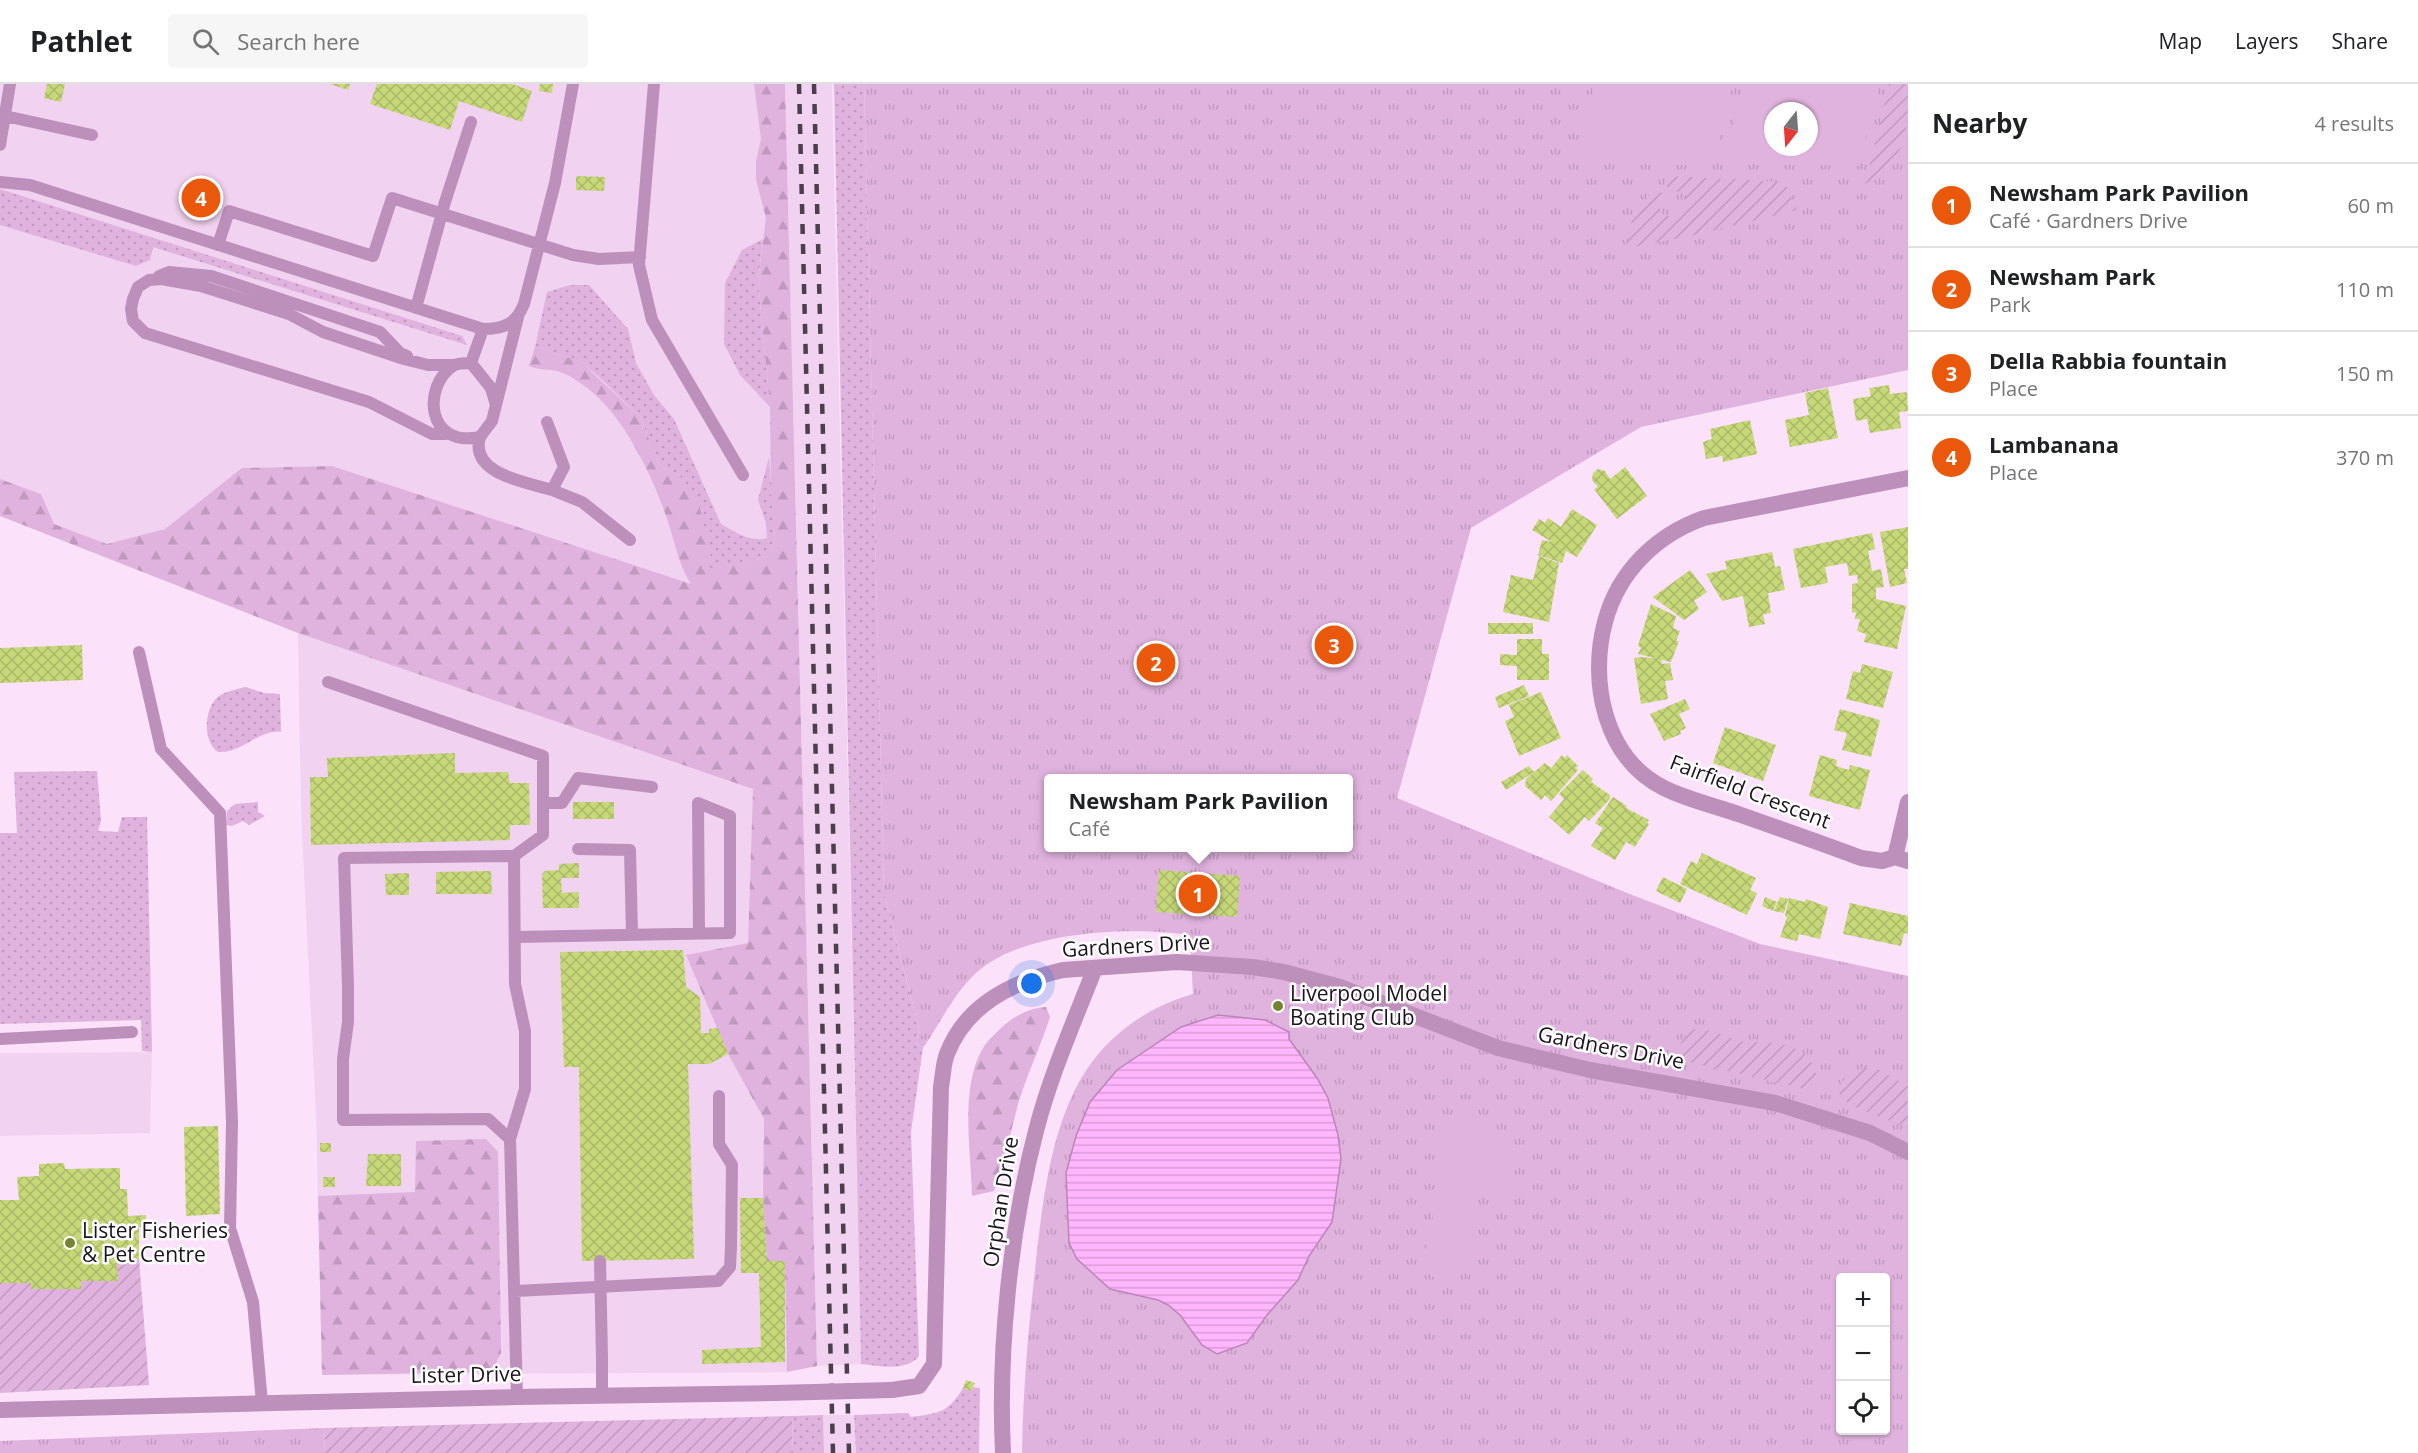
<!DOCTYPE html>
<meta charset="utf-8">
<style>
:root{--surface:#fff;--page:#f6f6f6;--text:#202124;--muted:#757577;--line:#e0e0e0;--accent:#ea580c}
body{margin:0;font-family:"Open Sans",sans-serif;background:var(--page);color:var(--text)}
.controls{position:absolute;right:18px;bottom:18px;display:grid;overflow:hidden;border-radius:6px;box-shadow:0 2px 4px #0004}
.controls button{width:54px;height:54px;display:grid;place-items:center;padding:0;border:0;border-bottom:2px solid var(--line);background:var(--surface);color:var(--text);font:30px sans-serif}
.compass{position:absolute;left:1764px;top:18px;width:54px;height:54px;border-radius:50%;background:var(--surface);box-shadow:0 2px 4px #0004;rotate:197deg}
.you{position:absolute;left:1032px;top:900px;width:21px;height:21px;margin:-15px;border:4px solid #fff;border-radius:50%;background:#1a73e8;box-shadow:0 0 0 9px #1a73e833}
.badge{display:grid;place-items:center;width:39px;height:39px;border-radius:50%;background:var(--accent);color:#fff;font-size:20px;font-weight:700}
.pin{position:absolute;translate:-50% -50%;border:3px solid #fff;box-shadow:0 2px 6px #0006}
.popup{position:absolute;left:1044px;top:690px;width:309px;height:78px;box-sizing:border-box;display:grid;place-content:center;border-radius:6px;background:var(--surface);filter:drop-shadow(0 2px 4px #0005);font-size:20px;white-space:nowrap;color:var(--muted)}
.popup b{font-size:22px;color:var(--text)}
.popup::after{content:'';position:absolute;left:50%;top:100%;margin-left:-12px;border:12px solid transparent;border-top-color:var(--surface)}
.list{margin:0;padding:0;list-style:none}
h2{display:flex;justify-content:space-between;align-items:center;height:78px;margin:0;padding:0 24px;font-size:26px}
h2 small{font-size:20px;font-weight:400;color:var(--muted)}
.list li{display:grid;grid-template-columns:39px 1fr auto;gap:18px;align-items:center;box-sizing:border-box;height:84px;padding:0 24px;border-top:2px solid var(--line)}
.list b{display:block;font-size:22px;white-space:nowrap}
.list p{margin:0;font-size:20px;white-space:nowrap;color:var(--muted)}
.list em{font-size:20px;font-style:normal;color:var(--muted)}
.icon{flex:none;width:33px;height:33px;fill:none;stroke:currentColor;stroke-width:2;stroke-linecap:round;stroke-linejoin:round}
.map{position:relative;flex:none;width:1908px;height:1369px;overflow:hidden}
header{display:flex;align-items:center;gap:36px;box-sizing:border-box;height:84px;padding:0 30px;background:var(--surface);border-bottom:2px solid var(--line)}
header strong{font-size:28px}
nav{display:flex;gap:33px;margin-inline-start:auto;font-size:21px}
.search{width:420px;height:54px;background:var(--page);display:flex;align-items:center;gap:15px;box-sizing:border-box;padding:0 21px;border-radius:6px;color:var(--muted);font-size:22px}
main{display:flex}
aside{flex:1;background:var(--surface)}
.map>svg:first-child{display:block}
.built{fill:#f1d2f0}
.grass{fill:url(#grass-dots)}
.forest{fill:url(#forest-firs)}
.park{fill:url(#park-tufts);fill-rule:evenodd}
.garden{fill:url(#garden-furrows)}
.pitch{fill:#e0b3de;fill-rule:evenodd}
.water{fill:url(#water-rules);stroke:#bb85b9;stroke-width:1.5}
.building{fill:url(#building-cross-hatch)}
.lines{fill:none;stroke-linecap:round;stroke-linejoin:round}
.service{stroke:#bd8fbb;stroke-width:12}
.minor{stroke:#bd8fbb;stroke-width:16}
.rail{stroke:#4c3f4c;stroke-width:4.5;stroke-dasharray:10 10;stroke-linecap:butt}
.service-bridge{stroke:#bd8fbb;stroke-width:12}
.minor-bridge{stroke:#bd8fbb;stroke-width:16}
.poi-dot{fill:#778331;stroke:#fff;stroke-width:2}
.labels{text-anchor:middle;stroke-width:5;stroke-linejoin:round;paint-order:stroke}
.street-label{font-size:21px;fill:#1c131c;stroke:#fff}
.poi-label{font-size:21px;fill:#1c131c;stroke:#fff;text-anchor:start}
</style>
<header>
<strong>Pathlet</strong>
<div class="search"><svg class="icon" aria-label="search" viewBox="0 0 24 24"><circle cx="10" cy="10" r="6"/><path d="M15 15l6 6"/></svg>Search here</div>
<nav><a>Map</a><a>Layers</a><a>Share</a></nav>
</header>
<main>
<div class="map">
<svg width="1908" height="1369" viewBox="0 0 1908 1369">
<defs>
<pattern id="grass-dots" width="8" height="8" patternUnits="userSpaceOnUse" patternTransform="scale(1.5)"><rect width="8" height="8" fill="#e0b3de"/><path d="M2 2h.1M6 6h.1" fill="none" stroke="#c099be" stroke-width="1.8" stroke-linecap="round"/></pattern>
<pattern id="forest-firs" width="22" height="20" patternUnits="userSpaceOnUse" patternTransform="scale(1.5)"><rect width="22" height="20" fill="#e0b3de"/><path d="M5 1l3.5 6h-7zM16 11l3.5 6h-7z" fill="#c099be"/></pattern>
<pattern id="park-tufts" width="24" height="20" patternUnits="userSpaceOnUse" patternTransform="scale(1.5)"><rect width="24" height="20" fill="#e0b3de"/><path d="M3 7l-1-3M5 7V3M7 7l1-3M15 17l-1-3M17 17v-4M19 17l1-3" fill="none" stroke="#c099be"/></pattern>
<pattern id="garden-furrows" width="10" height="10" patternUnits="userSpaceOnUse" patternTransform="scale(1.5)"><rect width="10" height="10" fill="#e0b3de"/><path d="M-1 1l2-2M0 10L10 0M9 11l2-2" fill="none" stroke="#c099be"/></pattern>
<pattern id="water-rules" width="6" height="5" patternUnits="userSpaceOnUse" patternTransform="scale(1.5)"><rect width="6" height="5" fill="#ffb6fc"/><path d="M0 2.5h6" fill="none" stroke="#da9cd7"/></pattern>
<pattern id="building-cross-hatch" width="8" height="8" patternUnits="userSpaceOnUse" patternTransform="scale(1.5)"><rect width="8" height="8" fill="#c7d879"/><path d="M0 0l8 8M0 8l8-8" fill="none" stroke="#aab868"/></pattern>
</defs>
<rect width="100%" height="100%" fill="#fbe1f9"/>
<path class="built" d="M 0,0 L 766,0 L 784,474 L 692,501 L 332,382 L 243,384 L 165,445 L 107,460 L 54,440 L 41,410 L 0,395 Z
M 785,0 L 832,0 L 861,1280 L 817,1282 Z
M 298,549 L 753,705 L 748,860 L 686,871 L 728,970 L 764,1035 L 763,1114 L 767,1177 L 785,1177 L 787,1288 L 322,1291 L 316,1030 L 301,728 Z
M 152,968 L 150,1049 L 0,1052 L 0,969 Z
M 823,1331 L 854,1331 L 856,1369 L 824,1369 Z"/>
<path class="grass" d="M 834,0 L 864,0 L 884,810 L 919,944 L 916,961 L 923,963 L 911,1048 L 919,1272 C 906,1288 880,1282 861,1280 Z
M 0,105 L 462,252 L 467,261 L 153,163 L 150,176 L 136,182 L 0,141 Z
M 763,155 L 758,197 L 770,323 L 740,291 L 724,260 L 725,199 L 742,166 Z
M 570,201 L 589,201 L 628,245 L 636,279 L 654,311 L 674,335 L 721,440 C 735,448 751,459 767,454 L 766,439 L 758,416 L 769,373 L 775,454 L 770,472 L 708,486 L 680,392 L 659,380 L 640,333 L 600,294 L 581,278 L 535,263 L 547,208 Z
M 246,603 L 264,609 L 280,610 L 281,648 C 259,645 241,670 218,668 C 202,657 204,623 219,612 C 227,607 237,605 246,603 Z
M 97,687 L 101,737 L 98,747 L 118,748 L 122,733 L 147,733 L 152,968 L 142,967 L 141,936 L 0,940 L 0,749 L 17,749 L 14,688 Z
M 258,718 L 258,728 L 265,732 L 249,741 L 243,737 L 232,742 L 226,741 L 227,727 L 235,720 Z
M 973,1303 L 980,1304 L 979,1369 L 856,1369 L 854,1331 L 908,1329 L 911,1333 C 939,1329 948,1329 963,1304 L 971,1307 Z
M 823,1331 L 824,1369 L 793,1369 L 792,1332 Z"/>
<path class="forest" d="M 754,0 L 785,0 L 817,1282 L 787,1288 L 785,1177 L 767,1177 L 763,1114 L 764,1035 L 728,970 L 686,871 L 748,859 L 753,705 L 298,549 L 0,432 L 0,395 L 41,410 L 54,440 L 107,460 L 165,445 L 242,384 L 332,382 L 691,500 C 679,481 676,463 669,441 C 655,396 622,325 580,299 C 575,295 567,290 560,288 C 549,284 540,287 529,282 L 535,263 L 581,278 L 640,333 L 659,380 L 680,392 L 698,417 L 711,469 L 708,485 L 770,472 L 775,454 L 771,413 L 770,323 L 758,197 L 766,134 L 756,96 L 756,77 L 761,55 Z
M 1046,923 L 1050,933 C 1041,961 1028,988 1019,1017 C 1010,1047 1006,1078 994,1107 L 972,1112 C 971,1067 959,999 985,961 C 989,955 996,949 1001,944 C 1014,932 1029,924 1046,923 Z
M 486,1055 L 498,1068 L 501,1269 L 495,1281 L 486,1288 L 322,1291 L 318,1112 L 415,1108 L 416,1057 Z"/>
<path class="park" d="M 864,0 L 1908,0 L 1908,286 L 1641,343 L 1471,444 L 1397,714 L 1627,809 L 1760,860 L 1908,892 L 1908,1369 L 1022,1369 C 1023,1308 1028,1248 1035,1187 C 1042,1122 1050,1040 1087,985 C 1112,948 1150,922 1193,910 L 1190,851 C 1130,842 1017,846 972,893 C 953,912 940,939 925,961 L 923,963 L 916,961 L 919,944 L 884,810 ZM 1773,27 L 1809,27 L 1809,63 L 1773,63 ZM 1048,694 L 1348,694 L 1348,764 L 1048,764 ZM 1840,1194 L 1886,1194 L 1886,1346 L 1840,1346 Z
M 324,1344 L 325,1369 L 0,1369 L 0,1357 Z"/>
<path class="garden" d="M 1889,0 L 1908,0 C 1908,47 1908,75 1865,100 Z
M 1670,92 L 1785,98 L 1797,126 L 1690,152 L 1628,164 C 1626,142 1637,121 1654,108 L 1664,109 L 1659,119 L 1661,130 L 1673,133 L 1686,122 L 1686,109 L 1669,106 L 1665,99 Z
M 1695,945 C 1715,946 1722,951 1740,957 C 1747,959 1755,958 1763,958 C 1789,959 1815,967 1817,996 L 1808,1006 L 1685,977 L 1679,969 C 1680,957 1685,950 1695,945 Z
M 1874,983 L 1908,1002 L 1908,1044 L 1850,1021 L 1838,1008 C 1843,990 1857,984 1874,983 Z
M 139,1175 L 149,1301 L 0,1309 L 0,1199 L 31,1199 L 32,1205 L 81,1205 L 81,1197 L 117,1197 L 117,1176 Z
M 792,1332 L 793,1369 L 325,1369 L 324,1344 Z"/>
<path class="pitch" d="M 1595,0 L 1732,0 L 1712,82 L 1575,77 Z
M 1744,0 L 1880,0 L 1858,82 L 1724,79 ZM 1773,27 L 1809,27 L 1809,63 L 1773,63 Z
M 1468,1031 L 1480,1033 L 1486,1045 L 1495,1048 L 1494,1054 L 1504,1057 C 1512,1070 1508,1073 1509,1085 C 1510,1093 1515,1095 1511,1104 C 1501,1112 1488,1105 1479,1100 C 1476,1110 1474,1121 1474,1132 C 1475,1159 1487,1172 1457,1189 C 1451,1192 1446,1196 1440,1195 C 1431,1194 1426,1188 1422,1180 L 1439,1107 L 1433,1077 L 1442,1067 L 1439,1047 L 1447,1038 L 1458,1041 Z"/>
<path class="water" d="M 1218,931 L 1265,936 L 1289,948 L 1289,955 L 1317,994 L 1328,1014 L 1338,1051 L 1341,1075 L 1332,1138 L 1309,1172 L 1298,1196 L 1267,1231 L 1247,1259 L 1217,1270 L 1202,1261 L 1180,1231 L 1168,1221 L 1158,1216 L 1110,1205 L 1077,1175 L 1069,1159 L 1066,1089 L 1076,1052 L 1090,1018 L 1117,986 L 1181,943 Z"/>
<path class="building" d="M 47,0 L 65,0 L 61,18 L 44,14 Z
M 330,0 L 350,0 L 348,6 Z
M 377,0 L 512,0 L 532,7 L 522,38 L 459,17 L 450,46 L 370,20 Z
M 540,0 L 553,0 L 552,9 L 539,7 Z
M 576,92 L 605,93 L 604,107 L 576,106 Z
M 1889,301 L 1890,310 L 1907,308 L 1908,327 L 1899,328 L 1901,344 L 1870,349 L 1867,335 L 1856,337 L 1853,315 L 1871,312 L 1869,304 Z
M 1828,304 L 1838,354 L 1790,363 L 1785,336 L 1809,331 L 1805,309 Z
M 1750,336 L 1757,370 L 1723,378 L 1722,372 L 1706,375 L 1703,358 L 1712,355 L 1710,345 Z
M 1625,383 L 1647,412 L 1617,435 L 1594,405 L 1598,403 L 1592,396 L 1593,389 L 1598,385 L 1605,387 L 1610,395 Z
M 1572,425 L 1597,441 L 1577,473 L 1566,467 L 1562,479 L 1538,471 L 1542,456 L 1552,458 L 1532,446 L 1539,435 L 1545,439 L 1548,434 L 1561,443 Z
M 1908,443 L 1908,485 L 1904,485 L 1907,499 L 1890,503 L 1880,448 Z
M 1872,449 L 1875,465 L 1868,467 L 1872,487 L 1881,485 L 1884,503 L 1876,504 L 1876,515 L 1906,522 L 1897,565 L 1864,558 L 1866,550 L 1857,547 L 1860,535 L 1855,535 L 1856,528 L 1852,529 L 1852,500 L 1858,499 L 1857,491 L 1849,492 L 1847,479 L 1825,483 L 1828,499 L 1801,504 L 1793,465 Z
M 1772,468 L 1775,483 L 1780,482 L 1785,506 L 1768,509 L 1771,529 L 1763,530 L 1765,540 L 1749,543 L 1743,512 L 1722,517 L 1706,490 L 1727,485 L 1725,477 Z
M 1539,472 L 1559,479 L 1549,538 L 1503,528 L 1511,491 L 1533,496 Z
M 1690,486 L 1707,508 L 1694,517 L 1699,525 L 1684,536 L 1653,513 Z
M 1651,520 L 1676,532 L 1673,544 L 1680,547 L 1676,557 L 1679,557 L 1671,578 L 1638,570 L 1641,564 L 1638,562 Z
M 1488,539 L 1533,539 L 1533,550 L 1488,550 Z
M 1517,555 L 1542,555 L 1542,570 L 1549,570 L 1549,596 L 1517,596 L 1517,582 L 1500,581 L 1500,570 L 1517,571 Z
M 82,561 L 83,596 L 0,599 L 0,564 Z
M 1641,573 L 1661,575 L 1662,580 L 1670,579 L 1673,596 L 1665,597 L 1668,615 L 1641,620 L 1634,574 Z
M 1862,580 L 1893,588 L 1883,624 L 1846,615 L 1853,587 L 1860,589 Z
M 1524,601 L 1529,612 L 1499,624 L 1495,613 Z
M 1541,608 L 1561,654 L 1519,672 L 1505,637 L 1514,633 L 1509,621 Z
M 1685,615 L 1690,625 L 1679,630 L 1686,644 L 1680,647 L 1681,650 L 1664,657 L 1650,630 Z
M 1840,625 L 1880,636 L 1871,673 L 1842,666 L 1847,649 L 1834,646 Z
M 1725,643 L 1776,661 L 1763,697 L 1713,679 Z
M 455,669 L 455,689 L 508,688 L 510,699 L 529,699 L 530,741 L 510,741 L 510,756 L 311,761 L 310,693 L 328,693 L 327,674 Z
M 1562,671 L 1565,674 L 1567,671 L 1578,682 L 1576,684 L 1578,686 L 1551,717 L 1545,711 L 1541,716 L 1525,702 L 1526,695 L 1534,688 L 1506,706 L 1501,698 L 1529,682 L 1534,688 L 1545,679 L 1551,684 Z
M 1820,671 L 1837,676 L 1836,682 L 1849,686 L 1850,681 L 1870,686 L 1860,726 L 1809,712 Z
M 1583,686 L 1593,695 L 1591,698 L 1610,711 L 1610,715 L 1589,737 L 1585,733 L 1569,751 L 1549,733 L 1564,715 L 1559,710 Z
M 1613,713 L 1627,722 L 1626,724 L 1649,736 L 1647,739 L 1649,740 L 1635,763 L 1626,758 L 1615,776 L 1591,762 L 1603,744 L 1595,739 Z
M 573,718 L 614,718 L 614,735 L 573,735 Z
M 1702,769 L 1756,794 L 1750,806 L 1757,809 L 1747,831 L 1680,800 L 1691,777 L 1697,780 Z
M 579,779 L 579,794 L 561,794 L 562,809 L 579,808 L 579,824 L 543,824 L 542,790 L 545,787 L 559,786 L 559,780 Z
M 1159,786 L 1240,792 L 1237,833 L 1156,828 Z
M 491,787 L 492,810 L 436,810 L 436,788 Z
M 409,789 L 409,811 L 386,811 L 385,790 Z
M 1663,793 L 1687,805 L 1680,819 L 1656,807 Z
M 1765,813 L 1777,818 L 1773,827 L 1762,822 Z
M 1780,813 L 1788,815 L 1784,829 L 1774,827 Z
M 1789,814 L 1805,818 L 1806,815 L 1828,823 L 1820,855 L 1799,850 L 1797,857 L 1780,853 L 1787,833 L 1785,832 Z
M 1850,819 L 1908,832 L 1908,850 L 1904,849 L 1901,862 L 1843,850 Z
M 683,866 L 686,903 L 700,913 L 701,949 L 709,949 L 709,945 L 718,944 L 728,970 L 709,980 L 688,980 L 694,1175 L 582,1177 L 579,983 L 564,983 L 560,868 Z
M 1274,917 L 1284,920 L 1282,927 L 1273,925 Z
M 218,1042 L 220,1130 L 186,1132 L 184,1043 Z
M 320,1059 L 331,1059 L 331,1068 L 320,1068 Z
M 368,1070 L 401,1070 L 401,1102 L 366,1102 Z
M 64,1079 L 65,1085 L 120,1084 L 120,1105 L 127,1105 L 128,1132 L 146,1131 L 146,1143 L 139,1143 L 139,1175 L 117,1176 L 118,1197 L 81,1197 L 81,1205 L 31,1205 L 31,1199 L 0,1199 L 0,1116 L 19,1116 L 17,1093 L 39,1092 L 39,1080 Z
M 323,1093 L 335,1093 L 335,1103 L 323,1103 Z
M 740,1114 L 763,1114 L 767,1177 L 785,1177 L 785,1278 L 702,1280 L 702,1266 L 761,1263 L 759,1189 L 741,1189 Z
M 966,1296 L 975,1299 L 971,1307 L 963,1304 Z"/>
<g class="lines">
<path class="service" d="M 654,0 L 639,181 L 652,236 L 743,391
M 5,32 L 92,51
M 0,61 L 10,0
M 0,98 L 30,101 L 483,245 C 504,245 516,240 524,220 L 555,99 L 573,0
M 218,161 L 229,127 L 373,172 L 392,114 L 573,171 L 599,175 L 640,173
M 159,192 L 169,188 L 211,192 L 380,248 L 400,269 L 407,272
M 416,224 L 445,118 L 471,38
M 483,245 L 471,279 C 466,279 457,279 453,282 C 423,301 425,364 480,353 L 492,337 L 518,233
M 471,279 L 491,304 L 496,321
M 446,350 L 432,350 L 369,318 L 145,249 L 133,237 L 131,225 L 133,215 L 138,203 L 149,196 L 161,195 L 201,202 L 289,230 L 323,248 L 404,275 L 428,281 L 454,281
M 480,353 C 469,390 526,398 552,406 L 564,383 L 547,338
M 552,406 L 582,418 L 630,456
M 139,568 L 161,665 L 220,729 L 232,1038 L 230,1144 L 253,1218 L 262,1319
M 328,598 L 543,672 L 543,751 L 514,772 L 344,774 L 348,902 L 348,938 L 343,975 L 343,1036 L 488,1035 L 510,1055
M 543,719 L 562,719 L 578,694 L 652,703
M 578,765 L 630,766 L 632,851
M 514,772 L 515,900 L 525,947 L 525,1005 L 510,1055 L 517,1313
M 515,853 L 730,849 L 730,732 L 698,719 L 699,850
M 0,955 L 132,948
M 515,1207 L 718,1197 L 730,1183 L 731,1163 L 732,1081 L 719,1060 L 719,1012
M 602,1275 L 602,1311"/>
<path class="minor" d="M 1908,394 L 1704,434 C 1656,451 1618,488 1605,538 C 1589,597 1604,674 1664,704 C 1688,716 1716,722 1741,731 C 1781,745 1821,759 1861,774 L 1882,777 L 1895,773 L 1908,777
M 1895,773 L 1908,718
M 892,1306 L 919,1302 L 934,1280 L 941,1003 C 943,992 943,980 947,970 C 966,920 1014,897 1063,886 L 1177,878 L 1253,883 L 1284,888 L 1340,903 L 1498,964 L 1590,986 L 1775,1019 L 1870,1049 L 1908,1068
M 0,1326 L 517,1313 L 775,1309
M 1003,1369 C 998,1267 1010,1146 1036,1047 C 1050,992 1074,938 1095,884"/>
<path class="rail" d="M 799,0 L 833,1369
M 814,0 L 849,1369"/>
<path class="service-bridge" d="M 600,1177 L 602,1275"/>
<path class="minor-bridge" d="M 775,1309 L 892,1306"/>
</g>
<g class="poi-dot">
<circle cx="1278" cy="922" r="6"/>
<circle cx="70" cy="1159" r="6"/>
</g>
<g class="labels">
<g class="street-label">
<text transform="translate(1750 708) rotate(21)" y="7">Fairfield Crescent</text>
<text transform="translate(1136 862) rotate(-3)" y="7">Gardners Drive</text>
<text transform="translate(1611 964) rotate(11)" y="7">Gardners Drive</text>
<text transform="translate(1001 1118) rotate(-81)" y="7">Orphan Drive</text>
<text transform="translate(466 1291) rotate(-1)" y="7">Lister Drive</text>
</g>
<g class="poi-label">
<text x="1290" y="917">Liverpool Model<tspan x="1290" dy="24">Boating Club</tspan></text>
<text x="82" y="1154">Lister Fisheries<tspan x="82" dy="24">&amp; Pet Centre</tspan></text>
</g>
</g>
</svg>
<div class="controls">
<button>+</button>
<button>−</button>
<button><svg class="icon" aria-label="locate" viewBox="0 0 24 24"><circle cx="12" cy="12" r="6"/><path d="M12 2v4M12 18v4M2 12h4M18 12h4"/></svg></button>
</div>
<svg class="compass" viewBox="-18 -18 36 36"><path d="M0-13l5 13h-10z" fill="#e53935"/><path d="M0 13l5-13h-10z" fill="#757577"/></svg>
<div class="you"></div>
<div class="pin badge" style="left:1198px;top:810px">1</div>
<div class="popup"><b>Newsham Park Pavilion</b>Café</div>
<div class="pin badge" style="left:1156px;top:579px">2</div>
<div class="pin badge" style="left:1334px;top:561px">3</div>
<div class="pin badge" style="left:201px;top:114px">4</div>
</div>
<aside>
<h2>Nearby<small>4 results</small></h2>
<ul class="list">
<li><span class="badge">1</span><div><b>Newsham Park Pavilion</b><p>Café · Gardners Drive</p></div><em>60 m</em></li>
<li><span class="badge">2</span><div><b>Newsham Park</b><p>Park</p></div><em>110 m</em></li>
<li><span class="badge">3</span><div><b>Della Rabbia fountain</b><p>Place</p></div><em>150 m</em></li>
<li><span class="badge">4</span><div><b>Lambanana</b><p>Place</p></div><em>370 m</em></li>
</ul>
</aside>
</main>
